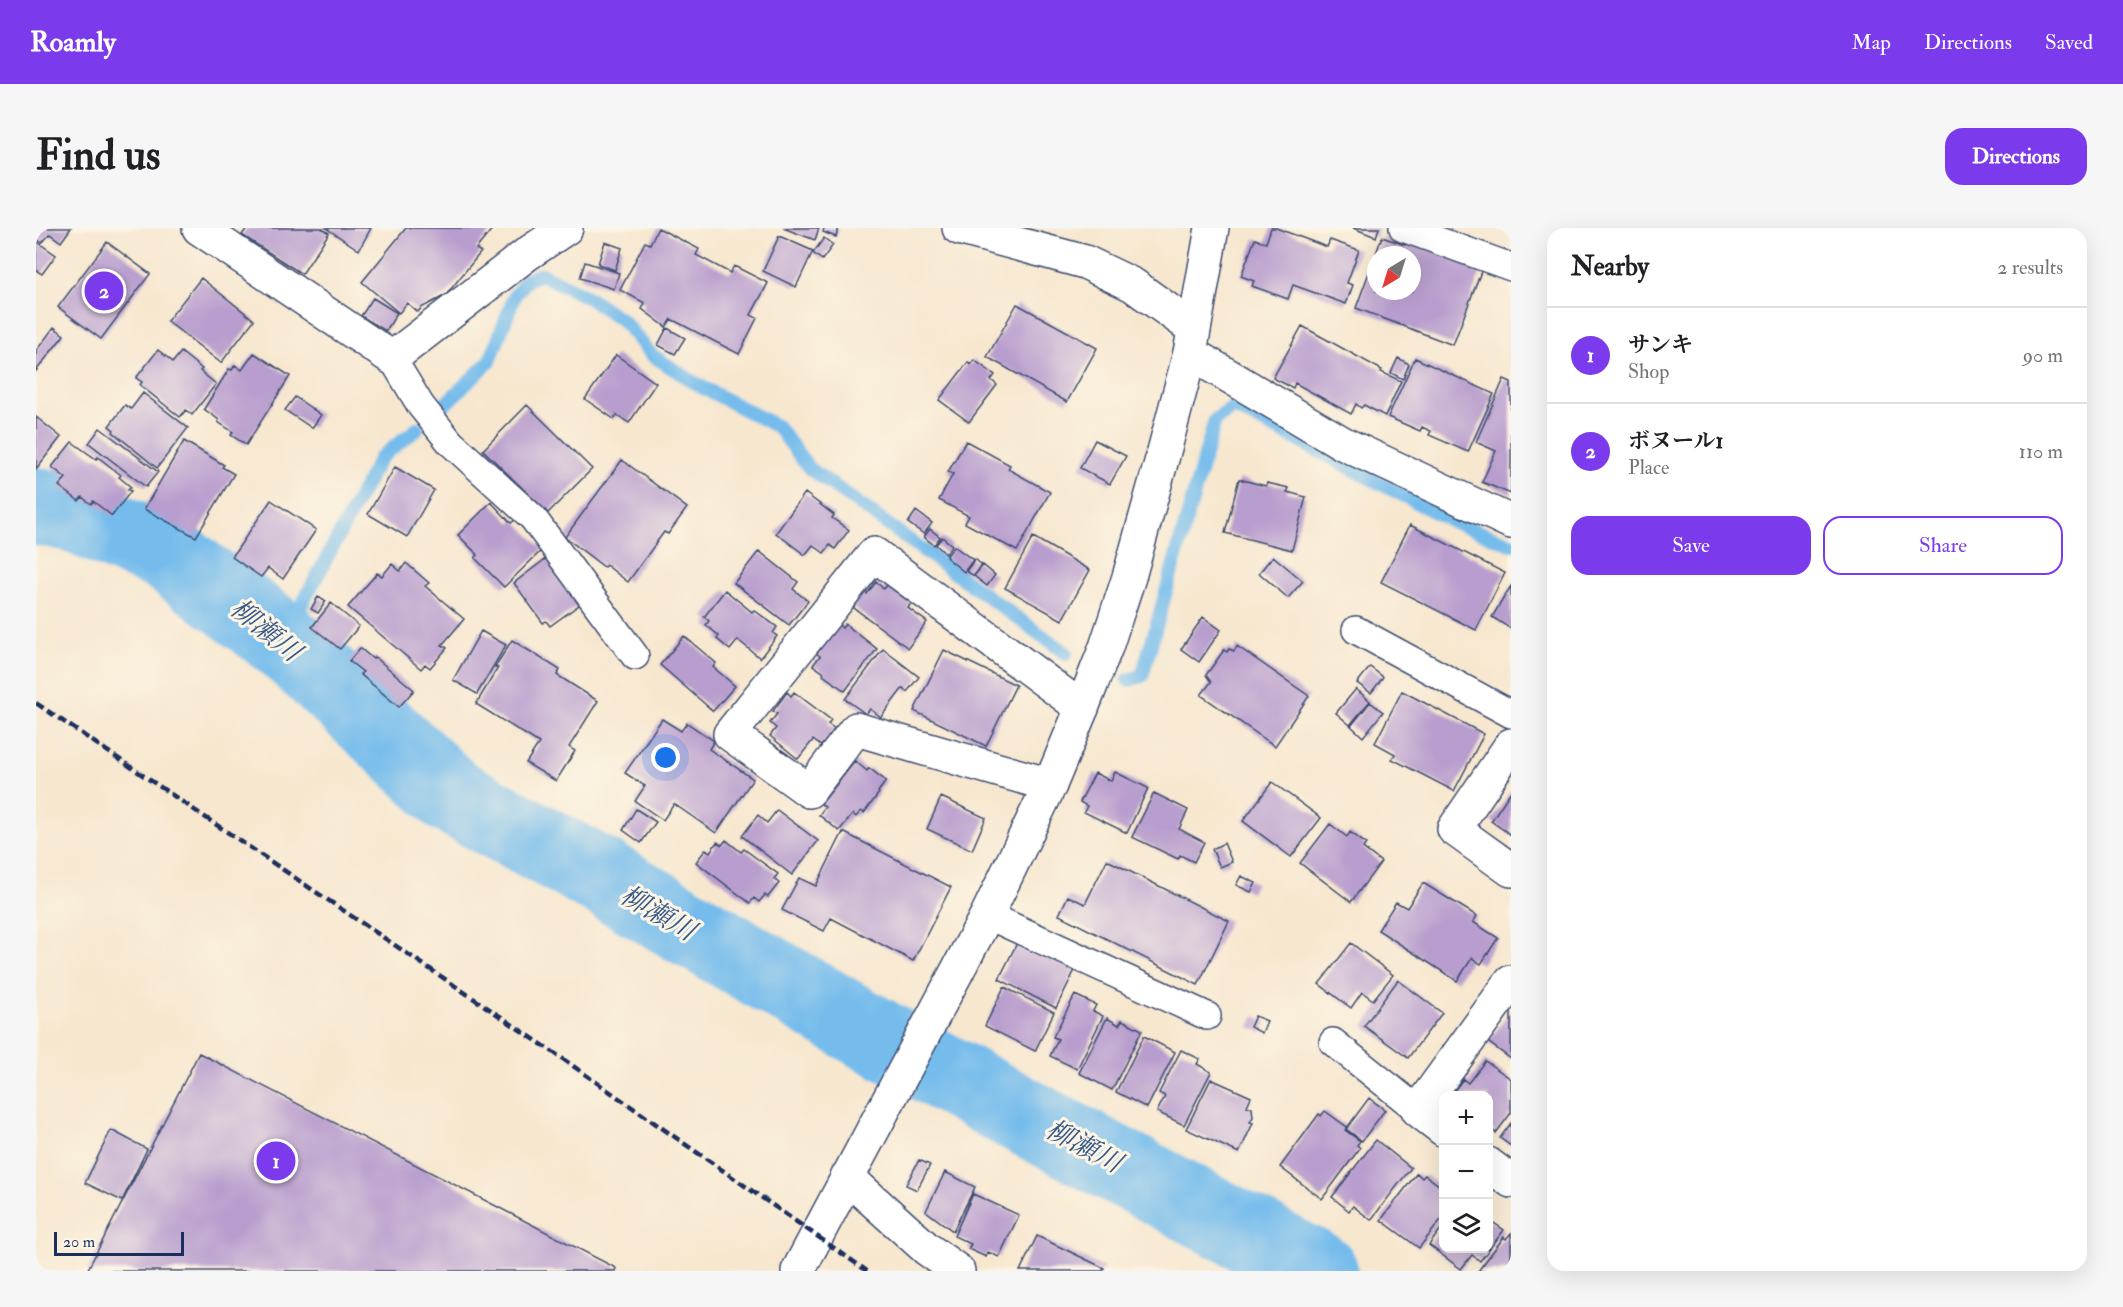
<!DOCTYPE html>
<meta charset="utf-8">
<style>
:root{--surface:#fff;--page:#f6f6f6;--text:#202124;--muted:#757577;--line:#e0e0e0;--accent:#7c3aed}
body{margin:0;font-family:"IM FELL Double Pica","Noto Serif JP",serif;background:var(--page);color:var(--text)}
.controls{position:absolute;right:18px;bottom:18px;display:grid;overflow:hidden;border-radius:12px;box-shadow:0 6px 24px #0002}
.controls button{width:54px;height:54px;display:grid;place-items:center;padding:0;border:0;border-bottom:2px solid var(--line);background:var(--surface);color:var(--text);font:30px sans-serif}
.compass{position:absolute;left:1331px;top:18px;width:54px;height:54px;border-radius:50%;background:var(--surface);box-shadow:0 6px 24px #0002;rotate:218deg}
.scale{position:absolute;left:18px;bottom:15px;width:130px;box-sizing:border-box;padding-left:6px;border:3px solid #1b2f5e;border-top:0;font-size:16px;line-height:21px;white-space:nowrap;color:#1b2f5e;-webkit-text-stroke:4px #fcf5e5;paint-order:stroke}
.you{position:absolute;left:630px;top:530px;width:21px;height:21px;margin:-15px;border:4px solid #fff;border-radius:50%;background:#1a73e8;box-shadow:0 0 0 9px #1a73e833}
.badge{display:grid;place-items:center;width:39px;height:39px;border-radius:50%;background:var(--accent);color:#fff;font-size:20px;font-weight:700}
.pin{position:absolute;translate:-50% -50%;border:3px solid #fff;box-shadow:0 2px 6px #0006}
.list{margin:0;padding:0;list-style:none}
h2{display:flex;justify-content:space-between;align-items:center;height:78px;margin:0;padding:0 24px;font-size:26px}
h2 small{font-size:20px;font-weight:400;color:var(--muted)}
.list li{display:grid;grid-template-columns:39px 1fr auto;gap:18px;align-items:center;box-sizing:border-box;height:96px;padding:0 24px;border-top:2px solid var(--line)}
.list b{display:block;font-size:22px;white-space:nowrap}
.list p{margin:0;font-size:20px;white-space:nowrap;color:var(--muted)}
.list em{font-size:20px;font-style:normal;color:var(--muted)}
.actions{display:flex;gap:12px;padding:18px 24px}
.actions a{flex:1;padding:14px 0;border:2px solid var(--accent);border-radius:18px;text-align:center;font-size:21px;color:var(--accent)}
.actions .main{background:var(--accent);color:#fff}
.icon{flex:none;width:33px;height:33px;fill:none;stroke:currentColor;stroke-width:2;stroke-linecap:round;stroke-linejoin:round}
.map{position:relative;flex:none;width:1475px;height:1043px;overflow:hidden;border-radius:18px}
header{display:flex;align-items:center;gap:36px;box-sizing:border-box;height:84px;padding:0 30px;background:var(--accent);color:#fff}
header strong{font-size:28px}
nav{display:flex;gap:33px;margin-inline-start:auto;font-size:21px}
.intro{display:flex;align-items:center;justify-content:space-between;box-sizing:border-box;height:144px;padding:0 36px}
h1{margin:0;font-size:42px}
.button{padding:15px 27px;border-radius:18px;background:var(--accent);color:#fff;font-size:21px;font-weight:700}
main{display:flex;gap:36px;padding:0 36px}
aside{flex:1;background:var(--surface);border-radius:18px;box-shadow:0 6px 24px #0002}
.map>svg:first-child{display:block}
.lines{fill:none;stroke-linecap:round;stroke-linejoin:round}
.stream{stroke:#74bcec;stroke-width:14}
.river{stroke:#74bcec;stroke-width:78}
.building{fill:#b89ece;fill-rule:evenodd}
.lane-casing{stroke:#3c4b6f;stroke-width:30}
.street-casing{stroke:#3c4b6f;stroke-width:36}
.secondary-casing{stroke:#3c4b6f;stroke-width:36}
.lane{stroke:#fff;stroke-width:27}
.street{stroke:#fff;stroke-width:33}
.secondary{stroke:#fff;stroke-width:33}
.rail{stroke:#1b2f5e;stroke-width:4.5;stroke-dasharray:9 4.5;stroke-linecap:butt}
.labels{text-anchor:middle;stroke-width:6;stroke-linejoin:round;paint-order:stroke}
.water-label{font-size:27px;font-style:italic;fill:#365989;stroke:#fcf5e5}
</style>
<header>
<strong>Roamly</strong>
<nav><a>Map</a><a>Directions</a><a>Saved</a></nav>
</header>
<div class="intro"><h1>Find us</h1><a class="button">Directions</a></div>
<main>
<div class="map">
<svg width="1475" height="1043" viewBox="0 0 1475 1043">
<rect width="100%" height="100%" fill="#fcf5e5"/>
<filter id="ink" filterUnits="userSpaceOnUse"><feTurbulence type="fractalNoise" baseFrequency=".0167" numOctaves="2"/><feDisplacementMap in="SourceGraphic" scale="12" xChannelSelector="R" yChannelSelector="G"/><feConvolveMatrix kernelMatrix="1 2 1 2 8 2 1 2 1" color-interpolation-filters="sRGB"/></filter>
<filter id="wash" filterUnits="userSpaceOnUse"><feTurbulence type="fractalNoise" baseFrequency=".008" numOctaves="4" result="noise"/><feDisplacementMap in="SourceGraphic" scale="24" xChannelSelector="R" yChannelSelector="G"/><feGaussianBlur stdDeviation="1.35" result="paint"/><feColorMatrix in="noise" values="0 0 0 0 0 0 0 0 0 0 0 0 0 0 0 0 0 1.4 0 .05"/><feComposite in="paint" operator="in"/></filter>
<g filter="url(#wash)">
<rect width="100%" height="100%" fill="#f7e7cf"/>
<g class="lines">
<path class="stream" d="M 403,182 L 454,133 L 479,67 L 492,51 L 505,46 L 551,69 L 586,92 L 616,127 L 662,157 L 742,199 L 773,240 L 1030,425
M 247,412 L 344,230 L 381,201
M 1092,452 L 1106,448 L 1179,192 L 1198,179 L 1420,295 L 1475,316"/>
<path class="river" d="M 0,278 L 35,285 L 131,326 L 247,412 L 416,568 L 557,644 L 826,800 L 980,884 L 1283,1043"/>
</g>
<g id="blocks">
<path class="building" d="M 0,0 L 35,0 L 25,14 L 14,6 L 6,15 L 0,10 Z
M 211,0 L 285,0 L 293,5 L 266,46 L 206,7 Z
M 290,0 L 335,0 L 323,22 Z
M 370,0 L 457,0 L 440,21 L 445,24 L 410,67 L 385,80 L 382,84 L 371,75 L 363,85 L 326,54 Z
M 622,0 L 663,21 L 660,27 L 694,45 L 698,38 L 732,55 L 715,87 L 721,90 L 703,126 L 635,91 L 630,99 L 606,81 L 609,75 L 584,62 L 609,14 L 614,16 Z
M 747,0 L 783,0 L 779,12 Z
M 788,0 L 803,0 L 800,9 L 787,4 Z
M 1235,0 L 1240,0 L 1291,19 L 1294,12 L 1323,22 L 1311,55 L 1317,57 L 1310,76 L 1257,57 L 1252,71 L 1216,58 L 1218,53 L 1205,48 L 1219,11 L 1230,15 Z
M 1317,0 L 1343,0 L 1340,9 Z
M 743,8 L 777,23 L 760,59 L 727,43 Z
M 1346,9 L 1369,17 L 1370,12 L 1446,41 L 1417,117 L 1320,80 ZM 1340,27 L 1376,27 L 1376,63 L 1340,63 Z
M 788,10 L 797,17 L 786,32 L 777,25 Z
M 0,13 L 20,27 L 6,46 L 0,42 Z
M 71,14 L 114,46 L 65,111 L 22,79 Z
M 569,14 L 586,20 L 579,42 L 562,36 Z
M 549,34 L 583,45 L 578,61 L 544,50 Z
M 165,50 L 218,92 L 185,135 L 131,93 Z
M 337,70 L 361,85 L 350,103 L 325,88 Z
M 981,76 L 1061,120 L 1031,174 L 951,129 Z
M 1266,98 L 1346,142 L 1345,144 L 1365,153 L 1349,188 L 1328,177 L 1325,180 L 1320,176 L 1315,186 L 1259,155 L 1257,160 L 1237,150 Z
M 18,99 L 28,107 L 0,143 L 0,123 Z
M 631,100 L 649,110 L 639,126 L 622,117 Z
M 122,122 L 137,134 L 145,124 L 166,141 L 164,143 L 180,156 L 156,187 L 150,182 L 144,189 L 104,157 L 106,154 L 100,150 Z
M 218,125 L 254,148 L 210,217 L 195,207 L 197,204 L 182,194 L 183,192 L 168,181 L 193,141 L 196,142 L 199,137 L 206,142 Z
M 580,127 L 620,155 L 593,195 L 581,187 L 578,191 L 549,171 Z
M 1362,130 L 1373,136 L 1367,151 L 1355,145 Z
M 1379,130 L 1458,166 L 1432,224 L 1393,207 L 1395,203 L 1386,199 L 1384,203 L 1352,189 Z
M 938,132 L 959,147 L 955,152 L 961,157 L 933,194 L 903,172 L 932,134 L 934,137 Z
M 1468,151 L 1475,154 L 1475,266 L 1446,254 L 1460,223 L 1440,214 Z
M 107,165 L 152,200 L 121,240 L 77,204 L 78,202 L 73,198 L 89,177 L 95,181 Z
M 259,169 L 285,187 L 276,200 L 249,182 Z
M 491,177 L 556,241 L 512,285 L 447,222 Z
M 0,189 L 25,209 L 0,241 Z
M 64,200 L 122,244 L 110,259 L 53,215 Z
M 1059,212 L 1090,228 L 1074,256 L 1044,240 Z
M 148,213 L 188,237 L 186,239 L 198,246 L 160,309 L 108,281 Z
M 930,213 L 974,237 L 972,241 L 1014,264 L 981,323 L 929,295 L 933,288 L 903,272 L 917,246 L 912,244 Z
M 36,214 L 60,231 L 62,229 L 85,247 L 83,249 L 95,259 L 92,262 L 95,263 L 76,288 L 57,273 L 55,276 L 46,269 L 43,273 L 23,258 L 30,250 L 16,239 Z
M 586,232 L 651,280 L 632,306 L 628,304 L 592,354 L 570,337 L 568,339 L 529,309 Z
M 359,239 L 398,262 L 371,309 L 332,286 Z
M 1203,251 L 1230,258 L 1231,255 L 1253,260 L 1251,264 L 1270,269 L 1256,322 L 1189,305 Z
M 769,265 L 798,287 L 796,290 L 813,302 L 799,321 L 794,317 L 788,325 L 777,317 L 769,327 L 740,305 Z
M 235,272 L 280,302 L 247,351 L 232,340 L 225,349 L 196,329 Z
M 455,274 L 475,295 L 479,292 L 507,321 L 468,359 L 439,330 L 442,327 L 422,307 Z
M 880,283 L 896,295 L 888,306 L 872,295 Z
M 1374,297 L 1469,345 L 1440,402 L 1345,354 Z
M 894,301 L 904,309 L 898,317 L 888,309 Z
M 906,309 L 916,317 L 910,326 L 900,317 Z
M 997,309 L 1054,342 L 1026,392 L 969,360 Z
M 918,318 L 937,332 L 928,344 L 910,329 Z
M 723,323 L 762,354 L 757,361 L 772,373 L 753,397 L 698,355 Z
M 1237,328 L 1267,353 L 1252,370 L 1223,345 Z
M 512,329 L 542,369 L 539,371 L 543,377 L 514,398 L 510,393 L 507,395 L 478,355 Z
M 939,331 L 946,337 L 938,348 L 930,343 Z
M 370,335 L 393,355 L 389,358 L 428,391 L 406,417 L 411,420 L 394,440 L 389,436 L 385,441 L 312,379 L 341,345 L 346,348 L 356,336 L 364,343 Z
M 947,337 L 959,347 L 951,358 L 938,348 Z
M 840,354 L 848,361 L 851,357 L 875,375 L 872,380 L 891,394 L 872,420 L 814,377 L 825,362 L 831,366 Z
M 1475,358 L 1475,401 L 1456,389 Z
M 689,362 L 716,384 L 718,382 L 741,399 L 737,405 L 741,408 L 724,430 L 702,412 L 694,422 L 681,411 L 683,408 L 670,397 L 673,393 L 668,389 Z
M 282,369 L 290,373 L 282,385 L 275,381 Z
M 295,375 L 323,398 L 304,421 L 276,399 Z
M 1167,389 L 1185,402 L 1163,434 L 1145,421 Z
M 801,395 L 806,400 L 809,396 L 841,421 L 809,463 L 787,447 L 788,445 L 777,437 L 784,428 L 779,424 Z
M 445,403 L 470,417 L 441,466 L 417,452 Z
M 648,408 L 680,435 L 677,439 L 699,458 L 677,483 L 624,437 Z
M 476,412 L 524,442 L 521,447 L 562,473 L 533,519 L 539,523 L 520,553 L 490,535 L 503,515 L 440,476 L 462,440 L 459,439 Z
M 1201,418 L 1273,468 L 1239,518 L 1165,467 L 1175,454 L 1170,447 L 1188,422 L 1191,424 L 1193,421 L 1198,423 Z
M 324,420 L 337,431 L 339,429 L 378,462 L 363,479 L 324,446 L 327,444 L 313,433 Z
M 847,421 L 883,449 L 871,464 L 867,460 L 845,489 L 834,481 L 830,486 L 809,471 Z
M 908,422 L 980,457 L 950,518 L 878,483 Z
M 1334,439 L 1347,449 L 1335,465 L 1321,455 Z
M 1320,461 L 1334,473 L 1314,497 L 1300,485 Z
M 1366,463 L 1448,506 L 1418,563 L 1356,531 L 1359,526 L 1339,515 Z
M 751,464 L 755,468 L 758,464 L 795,492 L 792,496 L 799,501 L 785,518 L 777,512 L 762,531 L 734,508 L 740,500 L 734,495 L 741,486 L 737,483 Z
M 1334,474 L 1347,484 L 1327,509 L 1315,498 Z
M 626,491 L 645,503 L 651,495 L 678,513 L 673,521 L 717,551 L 680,605 L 638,576 L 627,592 L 599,573 L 609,558 L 589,545 Z
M 819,533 L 831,543 L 833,540 L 850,553 L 842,564 L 843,565 L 828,585 L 825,583 L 820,589 L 817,586 L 803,603 L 783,587 L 789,579 L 785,576 Z
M 1079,544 L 1112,560 L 1091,605 L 1048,584 L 1051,578 L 1044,574 L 1059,545 L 1075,553 Z
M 1236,554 L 1285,590 L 1255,629 L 1207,593 Z
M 1475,563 L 1475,607 L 1455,593 Z
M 1118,565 L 1152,582 L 1143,601 L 1168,614 L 1158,634 L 1144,627 L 1142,631 L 1096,609 Z
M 905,569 L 950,590 L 936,622 L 891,601 Z
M 600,581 L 620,594 L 605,615 L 587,602 Z
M 741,582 L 782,613 L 756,647 L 706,608 L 722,587 L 731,595 Z
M 1294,596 L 1311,609 L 1314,604 L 1330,616 L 1327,620 L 1345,634 L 1315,674 L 1264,635 Z
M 807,604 L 915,659 L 877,733 L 795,690 L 788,703 L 746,682 L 763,650 L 780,658 Z
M 690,612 L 705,624 L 708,621 L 742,646 L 738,651 L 743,655 L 732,669 L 729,667 L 723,674 L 718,670 L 714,675 L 660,634 L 670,621 L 674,624 L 681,614 L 686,617 Z
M 1188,615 L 1196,634 L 1184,639 L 1176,621 Z
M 1071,632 L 1193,693 L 1162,757 L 1023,687 L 1032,668 L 1049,676 Z
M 1205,648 L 1220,655 L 1215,664 L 1200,657 Z
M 1387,655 L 1441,688 L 1437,694 L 1462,710 L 1445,736 L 1436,730 L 1421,753 L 1342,702 L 1360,674 L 1371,680 Z
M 982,713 L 1039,742 L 1020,780 L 963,751 Z
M 1315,715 L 1357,747 L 1337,772 L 1326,764 L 1315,780 L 1283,756 Z
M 1362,752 L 1406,785 L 1372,830 L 1328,798 Z
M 968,759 L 1018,784 L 999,823 L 949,798 Z
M 1039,767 L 1060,777 L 1057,783 L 1067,788 L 1041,841 L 1014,828 L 1022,811 L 1017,809 Z
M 1475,782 L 1475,831 L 1452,814 Z
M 1219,788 L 1231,793 L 1226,805 L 1214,799 Z
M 1071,790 L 1083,797 L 1086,792 L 1106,802 L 1076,862 L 1043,845 Z
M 1108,808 L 1139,824 L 1111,880 L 1080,864 Z
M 1145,822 L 1164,831 L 1161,836 L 1175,844 L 1148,897 L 1121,884 L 1129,868 L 1123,865 Z
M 163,825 L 580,1040 L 579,1043 L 51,1043 Z
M 1449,833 L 1475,851 L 1475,885 L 1460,905 L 1452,899 L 1452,868 L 1414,868 L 1427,851 L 1432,855 Z
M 1175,851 L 1215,869 L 1211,878 L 1216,880 L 1217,889 L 1214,894 L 1217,895 L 1203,925 L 1150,901 Z
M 1333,870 L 1349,882 L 1326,913 L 1310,901 Z
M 1289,883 L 1311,899 L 1309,902 L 1324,913 L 1321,917 L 1324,920 L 1286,971 L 1244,939 L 1283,886 L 1285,888 Z
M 1475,895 L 1475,918 L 1464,910 Z
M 75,902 L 111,921 L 86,973 L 49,955 Z
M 1340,912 L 1375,940 L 1335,992 L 1317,978 L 1313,983 L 1296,969 Z
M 883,932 L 894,937 L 881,962 L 870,957 Z
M 909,944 L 939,959 L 917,1003 L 890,983 Z
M 1381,945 L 1386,950 L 1389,947 L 1408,961 L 1408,988 L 1383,1020 L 1345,992 Z
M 937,966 L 983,987 L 963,1029 L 952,1024 L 950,1029 L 932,1021 L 935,1016 L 918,1008 Z
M 1452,991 L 1468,1002 L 1444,1033 L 1436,1027 L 1425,1041 L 1393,1017 L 1408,997 L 1408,1020 L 1452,1020 Z
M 1475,1005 L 1475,1043 L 1442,1043 L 1468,1009 L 1470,1011 Z
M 1001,1008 L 1068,1040 L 1067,1043 L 984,1043 Z"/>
</g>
</g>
<g filter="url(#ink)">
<use href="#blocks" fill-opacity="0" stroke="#3c4b6f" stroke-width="1.5"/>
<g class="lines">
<defs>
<path id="lane" d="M 1367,0 L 1475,39
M 356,130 L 385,178 L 414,214 L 497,290 L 599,428
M 1320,402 L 1475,486
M 951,687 L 1171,788
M 1297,814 L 1382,882"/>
<path id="street" d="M 163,0 L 356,130 L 491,26 L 530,0
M 923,0 L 1049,34 L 1097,57 L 1157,100
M 1154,125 L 1308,216 L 1475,294
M 1475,517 L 1418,601 L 1475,642
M 1014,557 L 820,501 L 773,563 L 694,506 L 838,326 L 1046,480
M 1408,902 L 1382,882 L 1475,754
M 1452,936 L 1475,953
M 811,949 L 891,1021 L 922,1043"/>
<path id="secondary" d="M 762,1043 L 951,687 L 1014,557 L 1046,480 L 1070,419 L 1093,349 L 1126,231 L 1154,125 L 1176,0"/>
</defs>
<use href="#lane" class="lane-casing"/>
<use href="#street" class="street-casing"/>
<use href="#secondary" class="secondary-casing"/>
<use href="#lane" class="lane"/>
<use href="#street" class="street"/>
<use href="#secondary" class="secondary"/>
<path class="rail" d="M 0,475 L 517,824 L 831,1043"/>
</g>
</g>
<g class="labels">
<g class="water-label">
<text transform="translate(230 402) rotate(39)" y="9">柳瀬川</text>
<text transform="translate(622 685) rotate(30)" y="9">柳瀬川</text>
<text transform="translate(1048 918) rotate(28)" y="9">柳瀬川</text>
</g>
</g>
</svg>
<div class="controls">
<button>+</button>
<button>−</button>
<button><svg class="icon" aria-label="layers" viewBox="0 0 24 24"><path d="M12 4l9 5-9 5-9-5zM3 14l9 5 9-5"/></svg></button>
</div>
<svg class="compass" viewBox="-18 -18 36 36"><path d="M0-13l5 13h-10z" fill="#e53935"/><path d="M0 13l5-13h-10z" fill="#757577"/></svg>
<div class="scale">20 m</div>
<div class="you"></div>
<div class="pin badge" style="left:240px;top:933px">1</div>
<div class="pin badge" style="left:68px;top:63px">2</div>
</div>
<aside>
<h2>Nearby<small>2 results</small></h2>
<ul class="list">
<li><span class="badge">1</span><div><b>サンキ</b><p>Shop</p></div><em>90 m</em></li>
<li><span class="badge">2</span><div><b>ボヌール1</b><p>Place</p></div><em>110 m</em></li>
</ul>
<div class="actions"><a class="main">Save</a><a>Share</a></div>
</aside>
</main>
